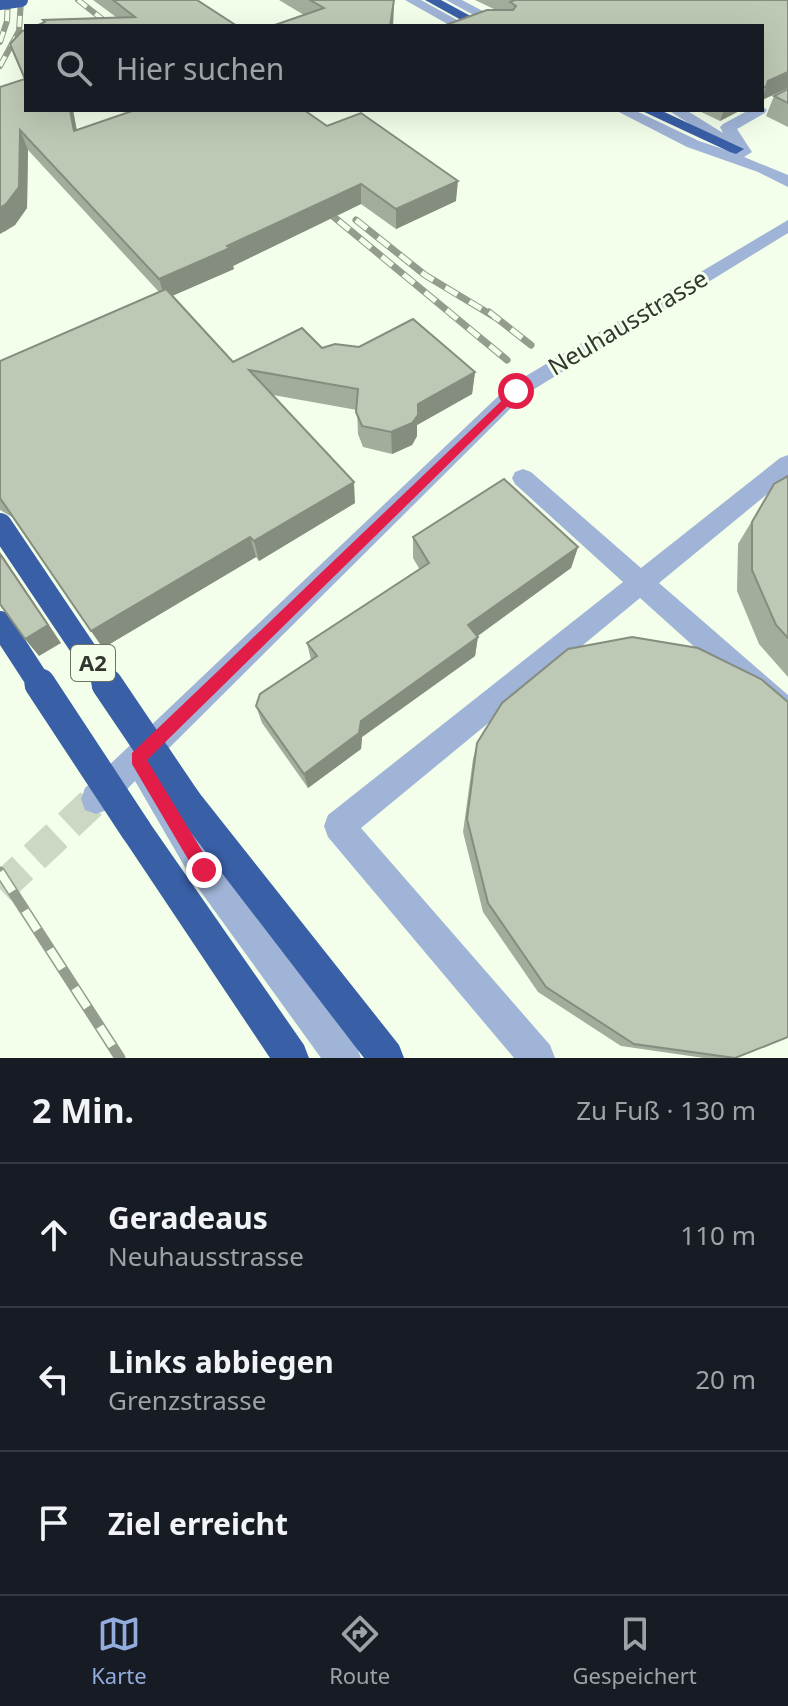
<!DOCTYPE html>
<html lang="de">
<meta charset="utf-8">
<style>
:root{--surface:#171b24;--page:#20242c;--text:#f1f3f6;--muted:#9ea1a6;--line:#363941;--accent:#92acde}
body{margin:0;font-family:"Noto Sans",sans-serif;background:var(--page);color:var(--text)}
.stop{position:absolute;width:24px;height:24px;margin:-18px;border:6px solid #e11d48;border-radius:50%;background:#fff}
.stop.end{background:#e11d48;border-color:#fff;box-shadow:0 2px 8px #0008}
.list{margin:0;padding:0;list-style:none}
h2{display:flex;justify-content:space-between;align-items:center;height:104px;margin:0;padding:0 32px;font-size:34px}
h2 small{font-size:26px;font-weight:400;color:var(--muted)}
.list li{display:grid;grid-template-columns:52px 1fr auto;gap:24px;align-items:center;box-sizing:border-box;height:144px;padding:0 32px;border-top:2px solid var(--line)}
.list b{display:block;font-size:30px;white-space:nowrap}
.list p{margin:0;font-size:26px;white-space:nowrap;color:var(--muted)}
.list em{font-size:26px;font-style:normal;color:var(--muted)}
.icon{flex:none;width:44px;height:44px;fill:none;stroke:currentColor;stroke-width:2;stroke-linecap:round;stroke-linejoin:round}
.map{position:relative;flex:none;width:788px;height:1058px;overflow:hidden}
.search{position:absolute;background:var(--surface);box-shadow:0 8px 32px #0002;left:24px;right:24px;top:24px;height:88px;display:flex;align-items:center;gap:20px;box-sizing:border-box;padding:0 28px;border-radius:0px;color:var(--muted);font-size:30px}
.sheet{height:536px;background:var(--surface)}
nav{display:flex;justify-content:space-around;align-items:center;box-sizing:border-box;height:112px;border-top:2px solid var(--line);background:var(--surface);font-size:22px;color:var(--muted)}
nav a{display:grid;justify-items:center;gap:4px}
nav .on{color:var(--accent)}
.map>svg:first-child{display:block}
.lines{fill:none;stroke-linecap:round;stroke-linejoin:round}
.minor-tunnel{stroke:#ccd7c4;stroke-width:31;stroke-dasharray:31 16;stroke-linecap:butt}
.minor{fill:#a0b4d7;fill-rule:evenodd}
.highway{fill:#395fa7;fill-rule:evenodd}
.rail-far2-casing{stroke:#949c8d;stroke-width:6}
.rail-far1-casing{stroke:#949c8d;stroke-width:7}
.rail-casing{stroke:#949c8d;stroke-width:11}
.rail-far2{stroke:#f3ffea;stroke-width:4;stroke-dasharray:11;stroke-linecap:butt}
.rail-far1{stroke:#f3ffea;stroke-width:5;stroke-dasharray:14;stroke-linecap:butt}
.rail{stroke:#f3ffea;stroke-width:8;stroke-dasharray:23;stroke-linecap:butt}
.highway-bridge-far2{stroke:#395fa7;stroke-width:14}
.highway-bridge-far1{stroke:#395fa7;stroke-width:24}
.highway-bridge{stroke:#395fa7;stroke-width:31}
.wall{fill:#a3ad9c}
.shaded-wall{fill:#858d7f}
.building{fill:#bec9b5;stroke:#858d7f;stroke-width:2}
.route{fill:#e11d48}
.labels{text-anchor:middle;stroke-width:6;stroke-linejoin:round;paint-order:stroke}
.shield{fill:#f3ffea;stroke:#6c7266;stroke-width:2}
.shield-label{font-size:22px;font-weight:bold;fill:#32362e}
.street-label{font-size:24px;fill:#32362e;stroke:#f3ffea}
</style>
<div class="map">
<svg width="788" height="1058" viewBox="0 0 788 1058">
<rect width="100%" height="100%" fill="#f3ffea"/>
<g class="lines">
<path class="minor-tunnel" d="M 0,889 L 96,799"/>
<path class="minor" d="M 405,0 L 421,0 L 468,26 L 451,26 Z
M 446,0 L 462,0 L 511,26 L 494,26 Z
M 762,106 L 767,110 L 765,113 L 737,129 L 752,152 L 744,157 L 788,175 L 788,187 L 758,172 L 687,147 L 615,110 L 634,110 L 699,141 L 735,153 L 668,110 L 686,110 L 723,133 L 720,127 L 723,124 L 749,110 L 762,110 Z
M 788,220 L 788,233 L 523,396 L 156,761 L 215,859 L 356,1045 L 361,1058 L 321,1058 L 193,881 L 135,781 L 107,810 L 96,814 L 85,810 L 81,799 L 85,788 L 509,386 Z
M 788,455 L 788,477 L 659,583 L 788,695 L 788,726 L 778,722 L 640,598 L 361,828 L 550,1045 L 555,1058 L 514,1058 L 328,837 L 324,826 L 328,815 L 623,582 L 515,484 L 512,478 L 515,472 L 523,469 L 531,472 L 641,568 L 780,458 Z"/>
<path class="highway" d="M 425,0 L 441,0 L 489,26 L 472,26 Z
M 640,110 L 660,110 L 744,149 L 736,154 L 730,152 Z
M 186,786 L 197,790 L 399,1045 L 404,1058 L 364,1058 L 175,812 L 171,801 L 175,790 Z
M 136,815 L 147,819 L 304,1045 L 309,1058 L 270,1058 L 125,841 L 121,830 L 125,819 Z"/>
<defs>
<path id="rail-far2" d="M 78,0 L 111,26
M 0,42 L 7,21 L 8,0
M 0,66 L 19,31 L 21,0"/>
<path id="rail-far1" d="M 317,203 L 507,360
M 356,220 L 425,275 L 498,319
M 489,312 L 531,345"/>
<path id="rail" d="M 0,872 L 120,1058"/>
</defs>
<use href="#rail-far2" class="rail-far2-casing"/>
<use href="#rail-far1" class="rail-far1-casing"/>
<use href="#rail" class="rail-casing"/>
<use href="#rail-far2" class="rail-far2"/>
<use href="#rail-far1" class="rail-far1"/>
<use href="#rail" class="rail"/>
<path class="highway-bridge-far2" d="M 0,3 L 21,0"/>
<path class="highway-bridge-far1" d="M 0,525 L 108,686
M 0,623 L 41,686"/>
<path class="highway-bridge" d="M 40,684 L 136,830
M 107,684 L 186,801"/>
</g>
<path class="wall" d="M 93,0 L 197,0 L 237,26 L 44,23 L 43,20 L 116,17 Z
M 279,0 L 394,0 L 393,26 L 272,26 L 304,15 Z
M 475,0 L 788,0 L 788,88 L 762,100 L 762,26 L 496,10 Z
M 26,30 L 26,110 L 73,110 L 77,130 L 129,112 L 127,110 L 304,110 L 327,126 L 456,201 L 396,229 L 361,204 L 233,266 L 234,269 L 172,296 L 233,362 L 322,348 L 475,372 L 472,394 L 417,425 L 417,436 L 412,445 L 392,454 L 363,447 L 358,434 L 357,410 L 273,395 L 355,503 L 259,561 L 256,557 L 103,648 L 12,517 L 0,510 L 0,361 L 159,292 L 28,150 L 27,208 L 15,225 L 4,232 L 24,79 L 10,44 Z
M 788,89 L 788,127 L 766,116 L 774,96 Z
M 697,110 L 741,110 L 720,121 Z
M 788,476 L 788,677 L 759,644 L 737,591 L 738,544 L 774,484 Z
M 413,537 L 578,547 L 571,568 L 478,636 L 475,656 L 362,737 L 361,749 L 308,788 L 262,723 L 256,706 L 311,660 L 307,643 L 420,570 L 413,558 Z
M 477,743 L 735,1058 L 704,1058 L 621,1046 L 538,992 L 483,912 L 463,832 L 473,759 Z"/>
<path class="shaded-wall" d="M 394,0 L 393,26 L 389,26 Z
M 788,72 L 788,88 L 762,100 L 768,81 Z
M 70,110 L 73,110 L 80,151 L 74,131 Z
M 724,110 L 741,110 L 720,121 Z
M 20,130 L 28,150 L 27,208 L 15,225 L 0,234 L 0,208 Z
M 458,181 L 456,201 L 396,229 L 396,209 Z
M 361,184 L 361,204 L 233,266 L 234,269 L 165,299 L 159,279 Z
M 475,372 L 472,394 L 417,425 L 417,436 L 412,445 L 392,454 L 391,432 L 418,404 Z
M 354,482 L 355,503 L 259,561 L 254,541 Z
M 250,537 L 256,557 L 103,648 L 91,631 Z
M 578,547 L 571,568 L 465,645 L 468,625 Z
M 0,552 L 61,643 L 39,656 L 25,639 Z
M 478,637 L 475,656 L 362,737 L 361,749 L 308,788 L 304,774 L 361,721 Z"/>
<path class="building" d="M 113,0 L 197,0 L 237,26 L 36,26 L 45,22 L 43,20 L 135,17 Z
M 310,0 L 394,0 L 390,26 L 272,26 L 324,8 Z
M 515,0 L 788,0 L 788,72 L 768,81 L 766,87 L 762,87 L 762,26 L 443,26 L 487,10 L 513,10 L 516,6 L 510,2 Z
M 26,30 L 26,110 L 70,110 L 74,131 L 135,110 L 304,110 L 327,126 L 361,113 L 458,181 L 396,209 L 361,184 L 227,246 L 230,248 L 159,279 L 20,130 L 19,187 L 6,204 L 0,208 L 0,87 L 25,79 L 10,44 L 22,31 Z
M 788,89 L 788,103 L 774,96 Z
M 166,289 L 233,362 L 302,328 L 322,348 L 335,344 L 359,347 L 413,319 L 475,372 L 418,404 L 418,415 L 412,423 L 391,432 L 362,426 L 356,412 L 358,389 L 249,370 L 354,482 L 254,541 L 250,537 L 91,631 L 0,498 L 0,361 Z
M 788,476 L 788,638 L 776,625 L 752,570 L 752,522 L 774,484 Z
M 504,479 L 578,547 L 468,625 L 478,637 L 361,721 L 359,733 L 304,774 L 256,706 L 260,694 L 317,656 L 307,643 L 429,563 L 413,537 Z
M 0,554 L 48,625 L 25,639 L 0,604 Z
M 632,637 L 698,648 L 761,679 L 788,702 L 788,1037 L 735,1058 L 634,1044 L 546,987 L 488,903 L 467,819 L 477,743 L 502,703 L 568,649 Z"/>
<path class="route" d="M 516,387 L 522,391 L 520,394 L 147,760 L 210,864 L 212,870 L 210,876 L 204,878 L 198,876 L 132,764 L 132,753 Z"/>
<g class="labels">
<rect class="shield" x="71" y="645" width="44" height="36" rx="6"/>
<g class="shield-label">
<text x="93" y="671">A2</text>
</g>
<g class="street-label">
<text transform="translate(628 323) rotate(-31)" y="8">Neuhausstrasse</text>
</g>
</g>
</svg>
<div class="stop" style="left:516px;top:391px"></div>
<div class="stop end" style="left:204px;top:870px"></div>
<div class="search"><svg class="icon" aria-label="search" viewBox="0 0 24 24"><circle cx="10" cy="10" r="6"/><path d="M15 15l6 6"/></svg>Hier suchen</div>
</div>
<section class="sheet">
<h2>2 Min.<small>Zu Fuß · 130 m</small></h2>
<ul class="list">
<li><svg class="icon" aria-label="ahead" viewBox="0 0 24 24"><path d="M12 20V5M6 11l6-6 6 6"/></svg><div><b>Geradeaus</b><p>Neuhausstrasse</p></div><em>110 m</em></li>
<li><svg class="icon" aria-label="left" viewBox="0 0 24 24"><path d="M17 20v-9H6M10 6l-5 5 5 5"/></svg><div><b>Links abbiegen</b><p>Grenzstrasse</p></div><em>20 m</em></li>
<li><svg class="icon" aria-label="arrive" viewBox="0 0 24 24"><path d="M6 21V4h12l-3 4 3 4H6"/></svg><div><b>Ziel erreicht</b></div></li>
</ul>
</section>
<nav>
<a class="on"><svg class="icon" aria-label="map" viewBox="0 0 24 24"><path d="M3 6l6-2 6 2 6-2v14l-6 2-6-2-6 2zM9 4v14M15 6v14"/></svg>Karte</a>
<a><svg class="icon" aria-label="directions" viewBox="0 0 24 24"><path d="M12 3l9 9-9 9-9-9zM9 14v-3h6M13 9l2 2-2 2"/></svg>Route</a>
<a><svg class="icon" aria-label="saved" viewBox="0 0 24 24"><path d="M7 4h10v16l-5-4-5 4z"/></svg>Gespeichert</a>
</nav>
